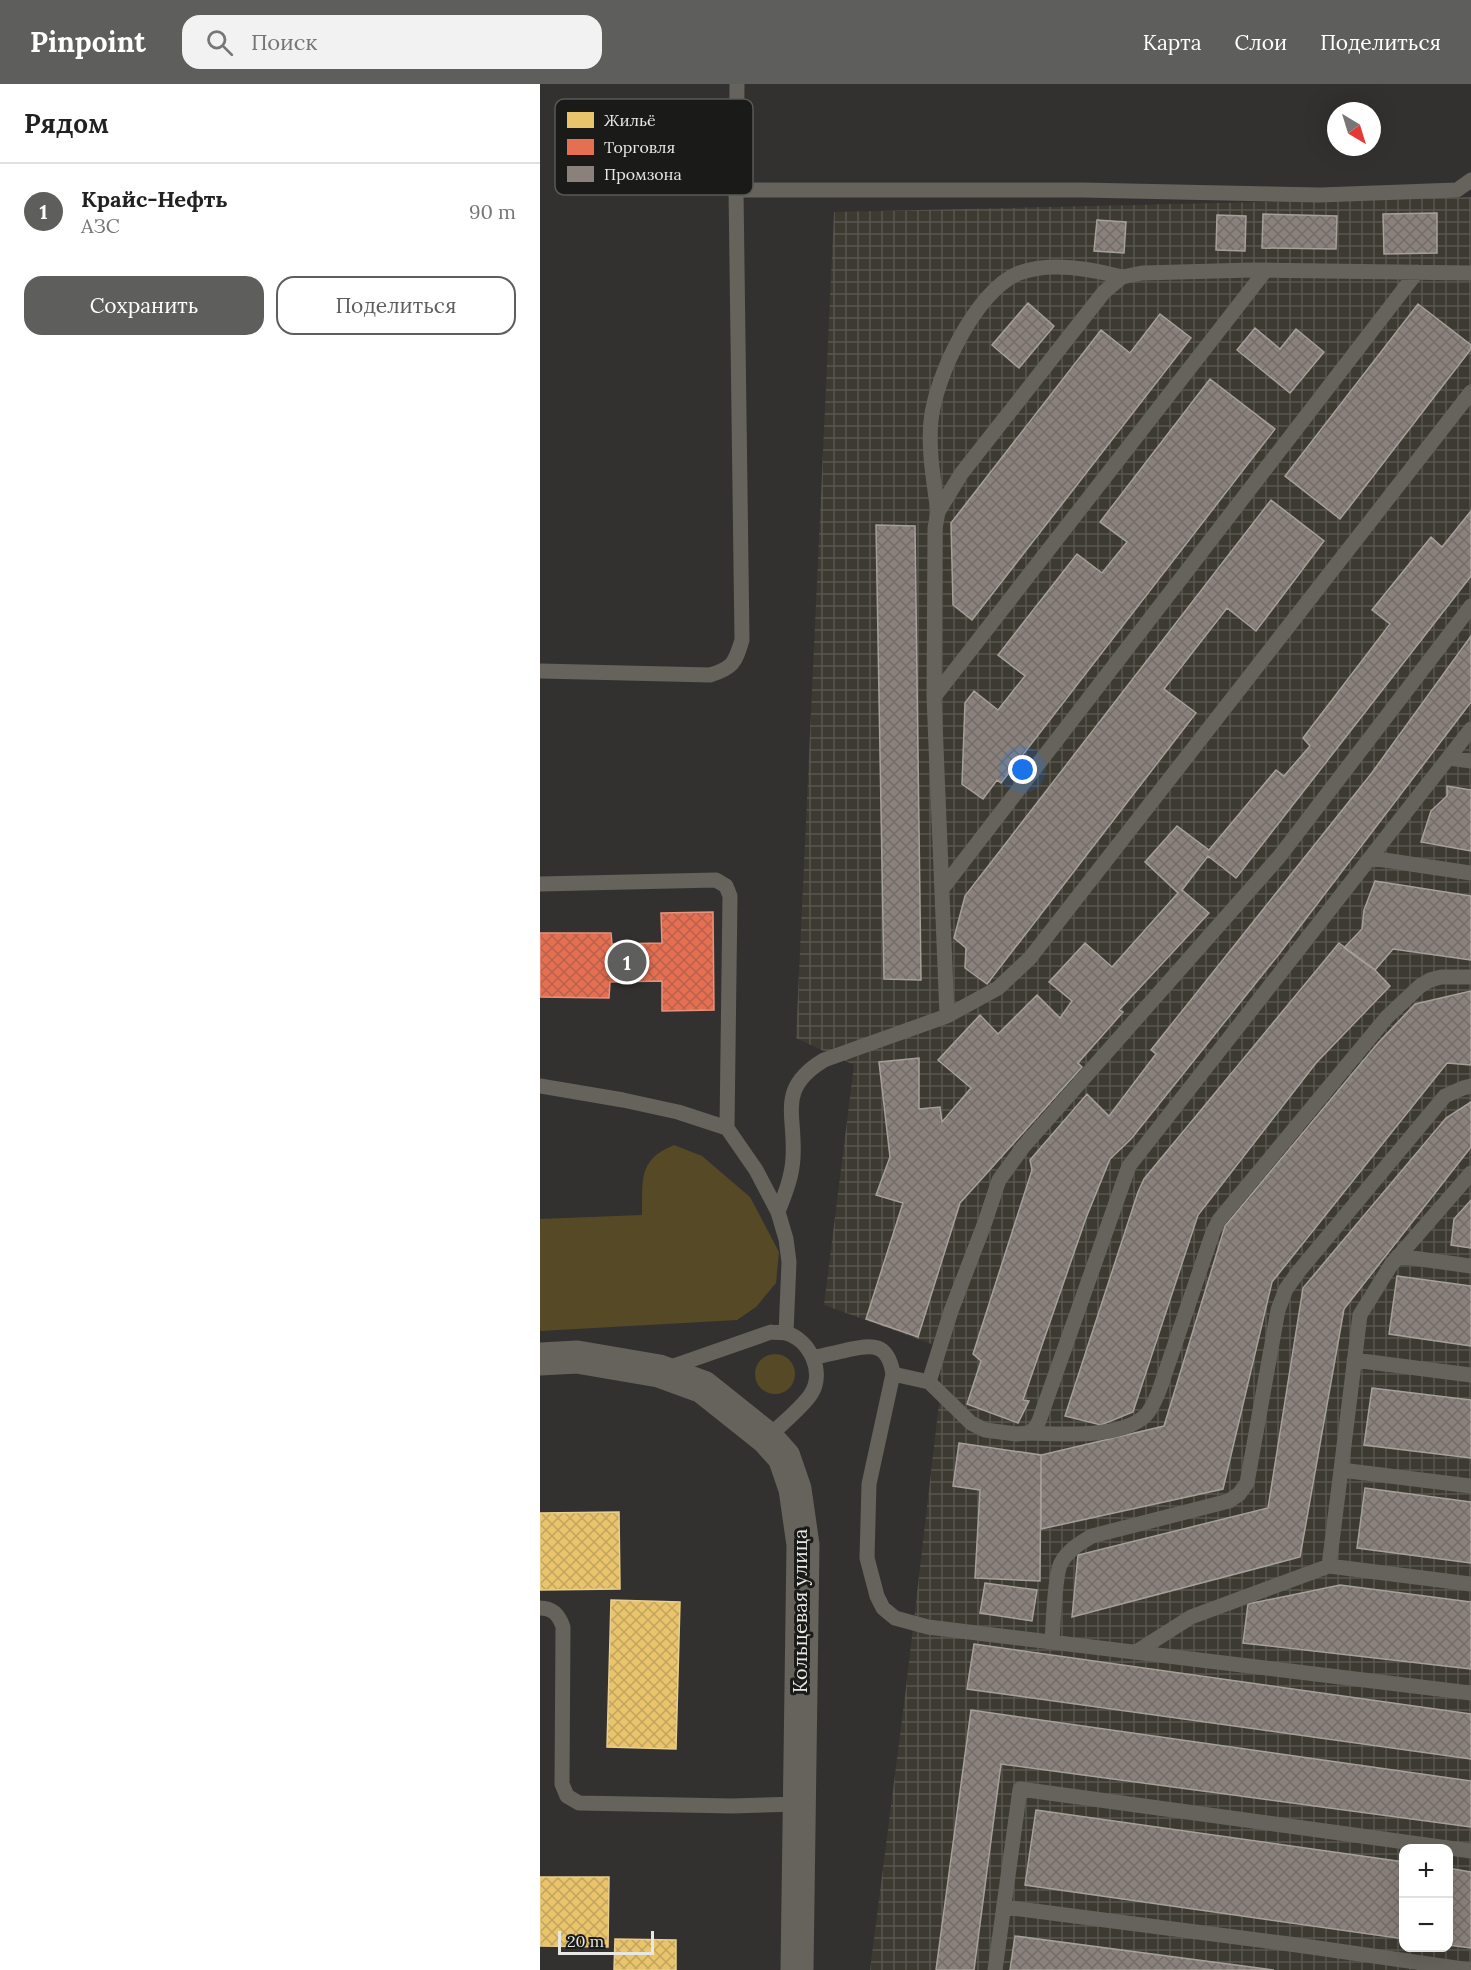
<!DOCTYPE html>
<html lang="ru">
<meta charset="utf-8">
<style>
:root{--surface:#fff;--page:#f2f2f2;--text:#222;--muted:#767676;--line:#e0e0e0;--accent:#5e5e5d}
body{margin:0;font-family:Lora,serif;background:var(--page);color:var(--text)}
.controls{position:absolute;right:18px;bottom:18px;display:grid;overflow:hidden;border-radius:12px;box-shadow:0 6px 24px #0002}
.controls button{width:54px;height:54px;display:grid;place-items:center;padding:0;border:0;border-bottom:2px solid var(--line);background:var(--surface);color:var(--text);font:30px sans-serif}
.compass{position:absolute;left:787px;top:18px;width:54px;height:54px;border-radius:50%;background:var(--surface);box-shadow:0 6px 24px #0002;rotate:142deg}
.scale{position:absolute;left:18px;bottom:15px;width:96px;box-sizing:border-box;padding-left:6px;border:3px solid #e7e7e4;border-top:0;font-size:16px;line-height:21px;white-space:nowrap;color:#e7e7e4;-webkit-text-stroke:4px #1a1a18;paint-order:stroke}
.you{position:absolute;left:483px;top:686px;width:21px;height:21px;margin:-15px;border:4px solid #fff;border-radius:50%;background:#1a73e8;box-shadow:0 0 0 9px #1a73e833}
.badge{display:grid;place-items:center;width:39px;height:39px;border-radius:50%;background:var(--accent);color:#fff;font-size:20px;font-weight:700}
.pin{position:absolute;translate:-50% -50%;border:3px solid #fff;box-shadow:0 2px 6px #0006}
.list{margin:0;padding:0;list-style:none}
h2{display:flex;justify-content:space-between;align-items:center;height:78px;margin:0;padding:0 24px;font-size:26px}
h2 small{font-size:20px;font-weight:400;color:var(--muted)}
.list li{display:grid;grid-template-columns:39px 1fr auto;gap:18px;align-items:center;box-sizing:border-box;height:96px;padding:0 24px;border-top:2px solid var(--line)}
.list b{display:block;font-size:22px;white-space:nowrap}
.list p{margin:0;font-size:20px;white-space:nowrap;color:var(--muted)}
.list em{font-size:20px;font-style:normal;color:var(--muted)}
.actions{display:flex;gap:12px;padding:18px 24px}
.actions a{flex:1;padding:14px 0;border:2px solid var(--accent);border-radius:18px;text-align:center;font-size:21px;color:var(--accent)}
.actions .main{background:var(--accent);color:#fff}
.icon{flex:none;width:33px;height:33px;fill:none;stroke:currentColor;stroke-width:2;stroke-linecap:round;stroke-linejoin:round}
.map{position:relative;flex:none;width:931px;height:1886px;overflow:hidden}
header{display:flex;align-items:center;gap:36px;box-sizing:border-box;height:84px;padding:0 30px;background:var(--accent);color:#fff}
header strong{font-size:28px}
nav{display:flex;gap:33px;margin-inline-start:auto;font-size:21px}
.search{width:420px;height:54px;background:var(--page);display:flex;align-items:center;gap:15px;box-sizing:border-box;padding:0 21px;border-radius:18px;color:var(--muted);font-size:22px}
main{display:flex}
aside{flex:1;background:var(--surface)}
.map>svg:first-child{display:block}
.industrial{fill:url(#industrial-grid);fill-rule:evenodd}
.grass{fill:#564a26}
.homes{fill:url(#homes-cross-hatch);stroke:#e8ce8f;stroke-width:1.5}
.shops{fill:url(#shops-cross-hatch);stroke:#e7937d;stroke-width:1.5}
.industry{fill:url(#industry-cross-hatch);stroke:#a6a09b;stroke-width:1.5}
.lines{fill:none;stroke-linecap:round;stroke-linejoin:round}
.service{stroke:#65635b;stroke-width:15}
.tertiary{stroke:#65635b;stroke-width:33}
.labels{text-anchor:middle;stroke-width:6;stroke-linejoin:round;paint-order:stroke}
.street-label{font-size:20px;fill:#e7e7e4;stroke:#1a1a18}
.key{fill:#1a1a18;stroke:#585855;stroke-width:1.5}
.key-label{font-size:16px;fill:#e7e7e4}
</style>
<header>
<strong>Pinpoint</strong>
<div class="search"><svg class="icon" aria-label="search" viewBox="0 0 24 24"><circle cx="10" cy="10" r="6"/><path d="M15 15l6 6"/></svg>Поиск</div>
<nav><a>Карта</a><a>Слои</a><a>Поделиться</a></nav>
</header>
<main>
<aside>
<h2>Рядом<small></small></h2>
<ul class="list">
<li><span class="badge">1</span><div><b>Крайс-Нефть</b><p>АЗС</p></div><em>90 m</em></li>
</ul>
<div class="actions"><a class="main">Сохранить</a><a>Поделиться</a></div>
</aside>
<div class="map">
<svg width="931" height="1886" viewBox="0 0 931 1886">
<defs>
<pattern id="industrial-grid" width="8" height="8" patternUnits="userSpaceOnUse" patternTransform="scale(1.5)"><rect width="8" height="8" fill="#3c3a31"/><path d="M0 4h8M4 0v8" fill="none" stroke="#58564f"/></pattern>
<pattern id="homes-cross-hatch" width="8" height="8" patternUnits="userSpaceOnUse" patternTransform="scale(1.5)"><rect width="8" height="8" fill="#e9c46a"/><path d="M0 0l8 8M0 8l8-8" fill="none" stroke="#c0a460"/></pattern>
<pattern id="shops-cross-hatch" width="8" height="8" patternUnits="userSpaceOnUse" patternTransform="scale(1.5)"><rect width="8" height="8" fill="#e76f51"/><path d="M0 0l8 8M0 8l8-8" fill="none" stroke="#b6624d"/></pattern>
<pattern id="industry-cross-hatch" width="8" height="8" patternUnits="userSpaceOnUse" patternTransform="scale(1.5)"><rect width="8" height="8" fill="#8a817c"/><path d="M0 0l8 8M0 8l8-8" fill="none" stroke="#726c68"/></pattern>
</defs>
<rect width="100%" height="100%" fill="#32312f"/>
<path class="industrial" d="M 931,113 L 931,1886 L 330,1886 L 366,1604 L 401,1302 L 397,1262 L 284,1221 L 314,981 L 256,954 L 294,128 ZM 864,1764 L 908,1764 L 908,1864 L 864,1864 Z"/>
<path class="grass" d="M 134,1061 L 162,1072 L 210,1113 L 239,1168 L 236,1199 L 216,1223 L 197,1236 L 0,1247 L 0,1135 L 102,1131 C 103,1097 97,1076 134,1061 Z
M215 1290a20 20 0 1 1 40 0a20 20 0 1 1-40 0Z"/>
<path class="homes" d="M 79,1428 L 80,1505 L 0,1506 L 0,1429 Z
M 71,1516 L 140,1518 L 136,1665 L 67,1663 Z
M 0,1793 L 69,1793 L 68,1863 L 0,1862 Z
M 75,1855 L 136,1856 L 136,1886 L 74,1886 Z"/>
<path class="shops" d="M 173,828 L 174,926 L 122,927 L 122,897 L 70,898 L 69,914 L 0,913 L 0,849 L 71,849 L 72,860 L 122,859 L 121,829 Z"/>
<path class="industry" d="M 897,129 L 897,169 L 844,170 L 843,130 Z
M 723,130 L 797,132 L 796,165 L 722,164 Z
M 677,131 L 706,132 L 705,167 L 676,166 Z
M 557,136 L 586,138 L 584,169 L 554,167 Z
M 488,219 L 514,242 L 479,284 L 452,261 Z
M 878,220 L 931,261 L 931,265 L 800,435 L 745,392 Z
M 620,230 L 651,254 L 432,536 L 413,521 L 411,439 L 561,246 L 590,269 Z
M 715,244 L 740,265 L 756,245 L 784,268 L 750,309 L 697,266 Z
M 670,295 L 735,345 L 461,699 L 457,696 L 443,715 L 422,700 L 425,619 L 434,607 L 458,626 L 485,592 L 458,571 L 537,470 L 562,489 L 587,458 L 560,438 Z
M 731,416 L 784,457 L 716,547 L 687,524 L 624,605 L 656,629 L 447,900 L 425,884 L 426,864 L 414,854 L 425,812 Z
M 931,427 L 931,492 L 696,794 L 668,772 L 642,806 L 669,829 L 579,926 L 583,928 L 538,979 L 542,983 L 420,1119 L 378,1253 L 326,1235 L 363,1119 L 336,1111 L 350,1073 L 339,978 L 379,974 L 379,1025 L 400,1023 L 402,1038 L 431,1004 L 398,976 L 440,931 L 458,950 L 497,911 L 520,934 L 532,917 L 509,898 L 545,859 L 572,883 L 638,809 L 605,778 L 637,742 L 669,766 L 736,686 L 744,692 L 770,662 L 763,654 L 850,540 L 832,526 L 891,453 L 902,463 Z
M 336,441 L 375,442 L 381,896 L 344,895 Z
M 931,552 L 931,618 L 739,870 L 591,1055 L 570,1075 L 546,1134 L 483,1316 L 489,1317 L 478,1339 L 427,1320 L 441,1277 L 433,1270 L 492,1086 L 490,1076 L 547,1010 L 569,1032 L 616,970 L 611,966 L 831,690 Z
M 907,702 L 931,706 L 931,767 L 881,758 L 891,727 L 907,712 Z
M 835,797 L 931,812 L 931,876 L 853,865 L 835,886 L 804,864 L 822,845 L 824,826 Z
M 799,859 L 835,886 L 850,902 L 776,979 L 658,1131 L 593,1328 L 561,1341 L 525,1332 L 598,1108 L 604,1095 Z
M 931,907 L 931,981 L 907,979 L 732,1198 L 683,1405 L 501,1445 L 501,1371 L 624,1342 L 685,1142 L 838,959 L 875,920 Z
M 931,1018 L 931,1063 L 804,1225 L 760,1473 L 532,1533 L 538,1471 L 728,1424 L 763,1204 L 906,1034 Z
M 931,1116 L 931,1164 L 911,1161 L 914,1135 Z
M 857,1192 L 931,1202 L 931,1262 L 849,1250 Z
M 832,1304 L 931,1316 L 931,1374 L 824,1361 Z
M 419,1359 L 501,1371 L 500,1497 L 435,1494 L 440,1406 L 413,1402 Z
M 825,1404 L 931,1418 L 931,1479 L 817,1464 Z
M 445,1499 L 497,1506 L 492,1537 L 440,1529 Z
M 800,1501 L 931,1518 L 931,1585 L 703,1559 L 708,1520 Z
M 434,1560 L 931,1630 L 931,1675 L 427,1605 Z
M 431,1626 L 931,1697 L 931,1743 L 461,1680 L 434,1886 L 396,1886 Z
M 496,1726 L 864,1778 L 864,1855 L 485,1801 Z
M 908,1784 L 931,1788 L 931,1864 L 908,1861 Z
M 475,1852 L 734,1886 L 470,1886 Z"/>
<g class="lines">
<path class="service" d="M 196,106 L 542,106 L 780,111 L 917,106 L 931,96
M 398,428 C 394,398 388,367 391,337 C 395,293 436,206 479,189 C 510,177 552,185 582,193
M 0,587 L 170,591 C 193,584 195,579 202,556 L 196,106 L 197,0
M 394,613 L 395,444 L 398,428 L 421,390 L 564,208 L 582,193 L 602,189 L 713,186 L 931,189
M 909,674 L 931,677
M 831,774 L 931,789
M 0,800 L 176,796 L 186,802 L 190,812 L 187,1044
M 402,805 L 877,188
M 407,932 L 394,613 L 726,186
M 0,1002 L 83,1016 L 138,1028 L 187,1044 L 216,1086 L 238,1128 L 246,1155 L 249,1178 L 246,1249
M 931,1089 L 851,1181 L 820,1231 L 801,1386 L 931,1402
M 238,1128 C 245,1110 252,1093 253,1074 C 256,1030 236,1005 284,976 L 407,932 L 458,904 L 490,874 L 931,308
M 858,1172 L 931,1182
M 273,1274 C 284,1271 295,1269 307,1266 C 333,1260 348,1259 353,1290 L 329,1400 L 327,1474 L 337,1512 L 343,1524 L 355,1534 L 388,1543 L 931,1609
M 814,1276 L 931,1291
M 125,1285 L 231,1248 C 236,1249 241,1248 246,1249 C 270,1256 285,1288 271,1310 C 262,1324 239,1342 227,1354
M 353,1290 L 389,1298 L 431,1339 L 445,1346 L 476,1350 L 489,1349 L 495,1344 L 499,1337 L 589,1082 L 931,645
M 389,1298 L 411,1227 L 444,1141 L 459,1096 L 483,1063 L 739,773 L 931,522
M 489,1349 C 520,1350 580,1355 605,1332 C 612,1325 615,1316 619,1307 L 673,1148 L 679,1136 L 847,933 L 880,902 L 890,896 L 901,893 L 931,893
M 789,1482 L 801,1386
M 0,1524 C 13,1524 19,1531 23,1543 L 22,1700 L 27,1712 L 39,1719 L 192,1722 L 260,1720
M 512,1557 C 513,1542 515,1489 521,1479 C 528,1466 540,1459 552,1452 L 689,1417 L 699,1410 L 707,1399 L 738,1226 L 746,1205 L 759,1187 L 905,1012 L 923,1004 L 931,1002
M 596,1568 L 651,1533 L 789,1482 L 931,1500
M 464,1823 L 757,1861 L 931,1886
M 455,1886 L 480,1705 L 931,1767"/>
<path class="tertiary" d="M 0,1275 L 37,1273 L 119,1287 L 163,1303 L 227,1354 L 244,1373 L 255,1405 L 263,1461 L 257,1886"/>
</g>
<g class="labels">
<g class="street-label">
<text transform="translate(260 1527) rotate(-90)" y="7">Кольцевая улица</text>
</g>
</g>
<rect x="15" y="15" width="198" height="96" rx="9" class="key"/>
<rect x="27" y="28" width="27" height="16" fill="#e9c46a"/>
<rect x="27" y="55" width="27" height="16" fill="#e76f51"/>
<rect x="27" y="82" width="27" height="16" fill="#8a817c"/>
<g class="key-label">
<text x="64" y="42">Жильё</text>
<text x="64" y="69">Торговля</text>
<text x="64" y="96">Промзона</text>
</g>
</svg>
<div class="controls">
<button>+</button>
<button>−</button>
</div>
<svg class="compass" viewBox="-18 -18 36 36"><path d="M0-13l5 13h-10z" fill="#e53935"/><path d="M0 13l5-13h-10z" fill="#767676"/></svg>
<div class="scale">20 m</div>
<div class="you"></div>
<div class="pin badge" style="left:87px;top:878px">1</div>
</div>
</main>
